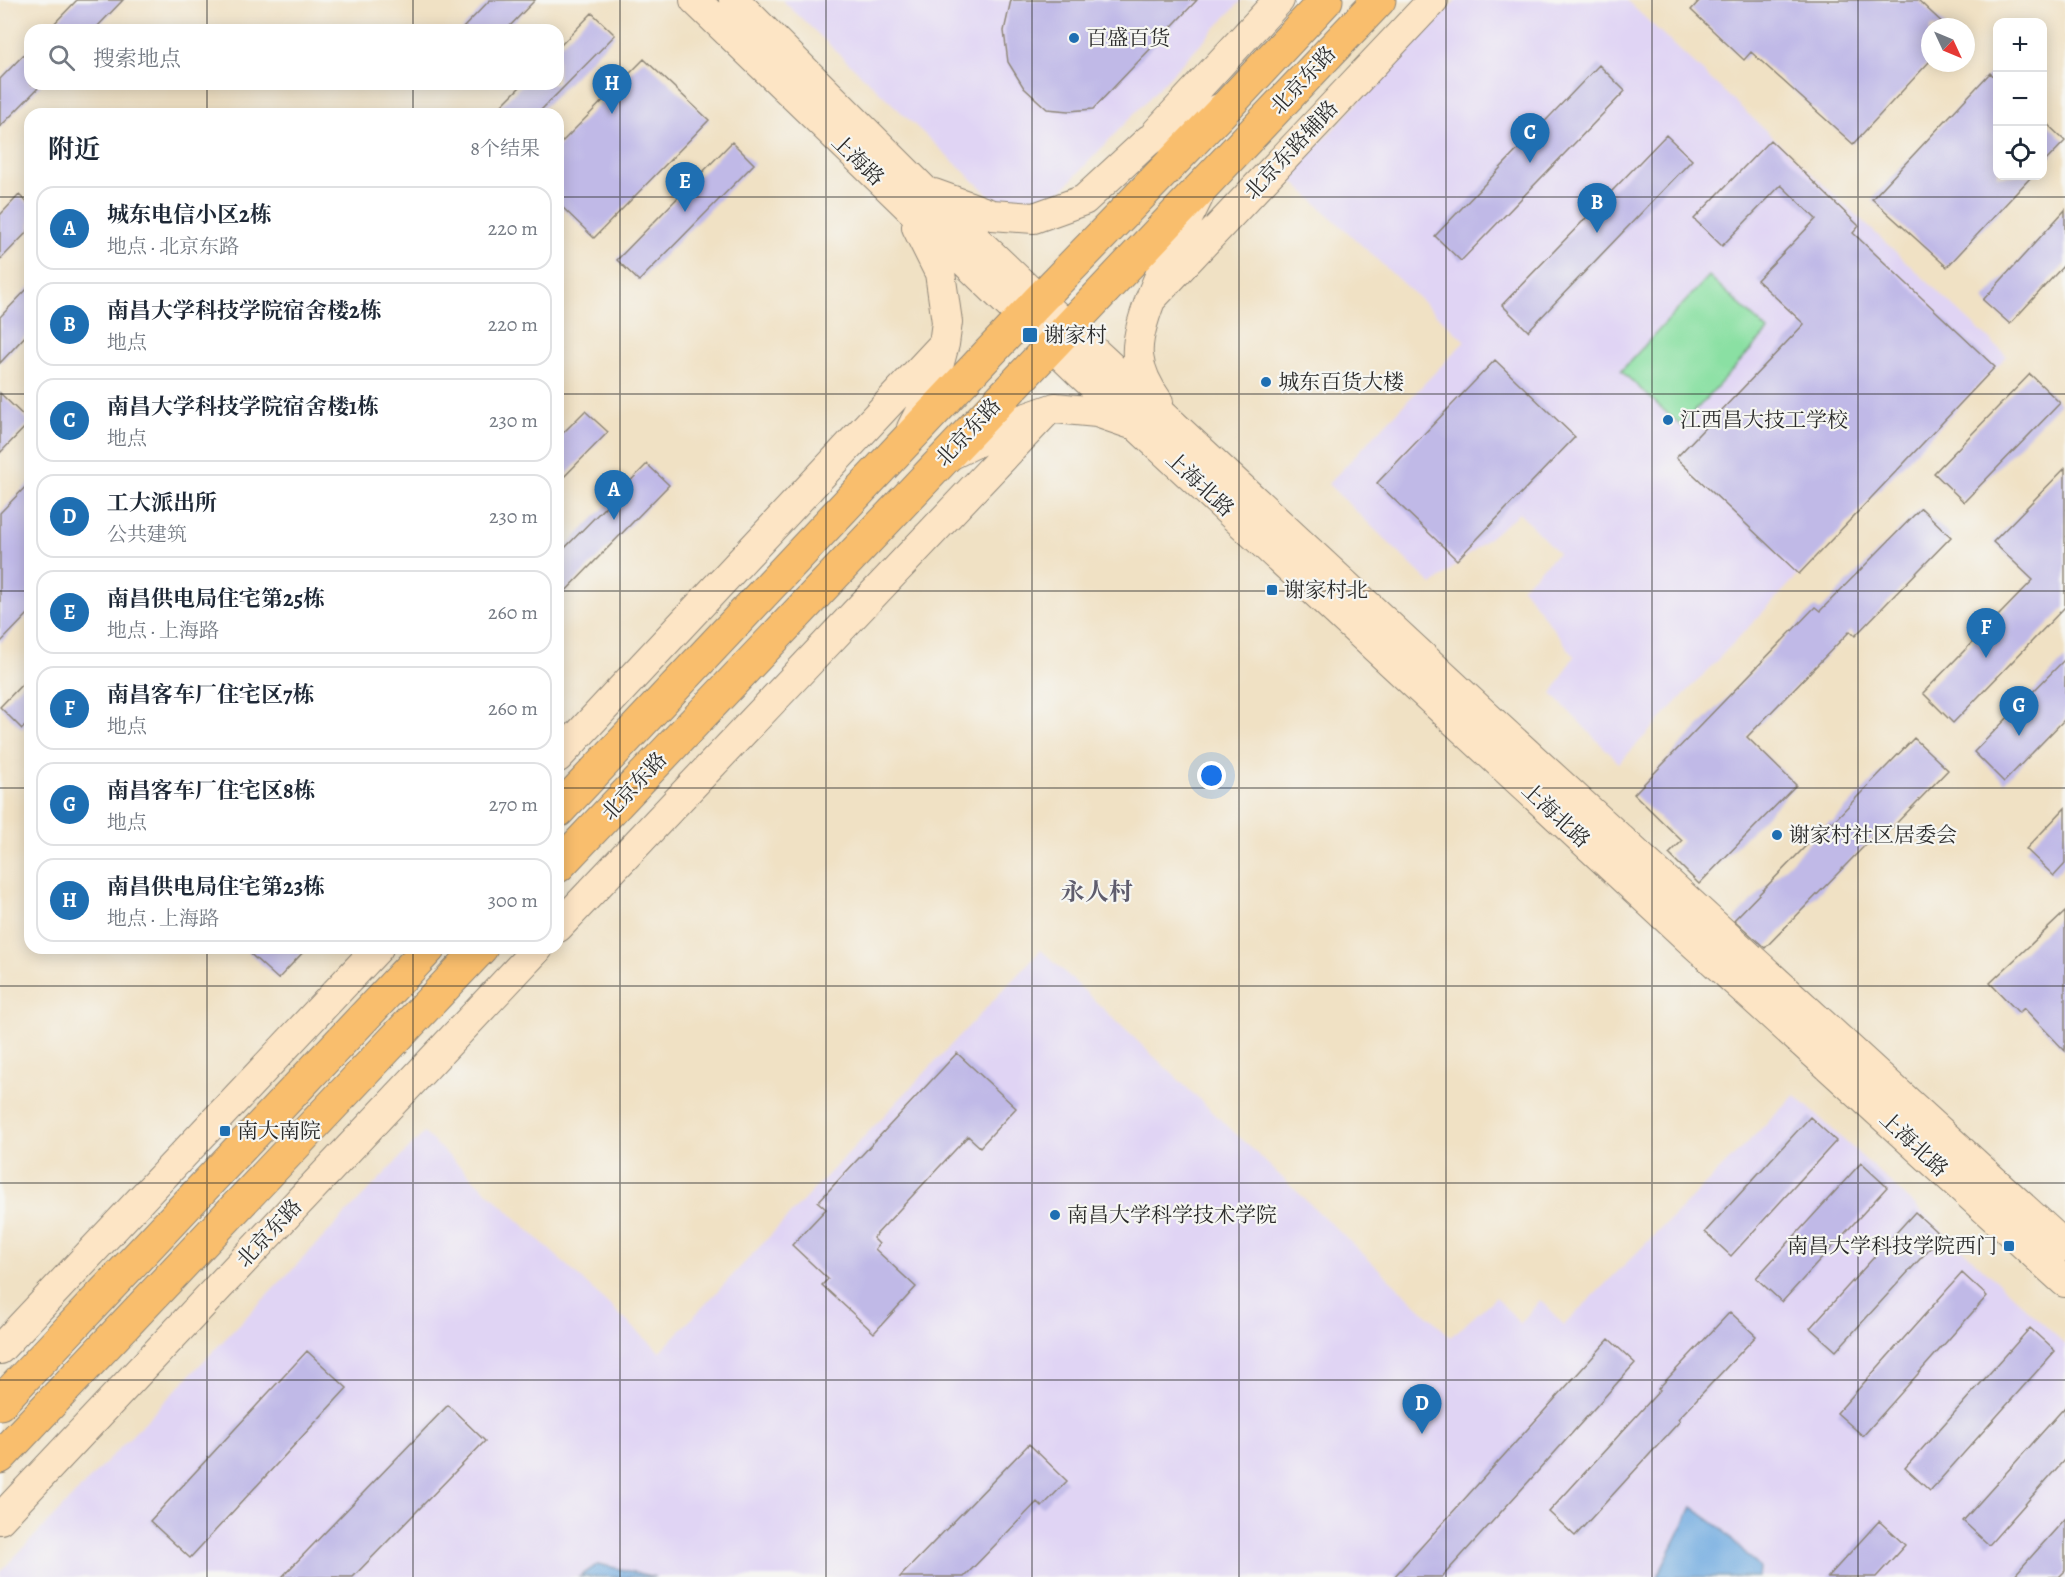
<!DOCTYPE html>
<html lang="zh">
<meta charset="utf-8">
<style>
:root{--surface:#fff;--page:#f6f6f7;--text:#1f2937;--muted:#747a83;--line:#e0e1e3;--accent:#1f6fb2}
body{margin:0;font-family:Alegreya,"Noto Serif SC",serif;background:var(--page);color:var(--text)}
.controls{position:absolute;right:18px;top:18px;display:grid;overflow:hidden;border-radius:12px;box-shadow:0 3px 15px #0003}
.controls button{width:54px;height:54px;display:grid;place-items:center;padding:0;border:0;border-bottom:2px solid var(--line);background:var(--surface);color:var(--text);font:30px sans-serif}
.compass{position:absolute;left:1921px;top:18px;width:54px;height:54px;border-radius:50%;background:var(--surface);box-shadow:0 3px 15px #0003;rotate:134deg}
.you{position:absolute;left:1212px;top:776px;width:21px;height:21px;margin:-15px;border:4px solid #fff;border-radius:50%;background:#1a73e8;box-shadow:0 0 0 9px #1a73e833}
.badge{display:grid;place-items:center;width:39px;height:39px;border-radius:50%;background:var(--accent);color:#fff;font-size:20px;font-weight:700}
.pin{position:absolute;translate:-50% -50px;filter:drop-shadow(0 2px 3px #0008)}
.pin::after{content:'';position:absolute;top:32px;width:21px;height:18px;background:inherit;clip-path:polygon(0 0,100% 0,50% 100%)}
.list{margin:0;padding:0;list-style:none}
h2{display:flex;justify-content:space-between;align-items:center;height:78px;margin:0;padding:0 24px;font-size:26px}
h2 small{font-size:20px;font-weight:400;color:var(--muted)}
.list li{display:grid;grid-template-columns:39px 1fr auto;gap:18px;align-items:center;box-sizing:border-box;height:84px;margin:0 12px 12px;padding:0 12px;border:2px solid var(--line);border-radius:18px}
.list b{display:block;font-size:22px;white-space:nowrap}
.list p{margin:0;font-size:20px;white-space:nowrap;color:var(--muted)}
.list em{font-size:20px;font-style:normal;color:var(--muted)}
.icon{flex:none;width:33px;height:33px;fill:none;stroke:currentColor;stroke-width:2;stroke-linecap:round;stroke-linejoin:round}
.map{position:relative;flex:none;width:2065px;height:1577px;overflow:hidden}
.search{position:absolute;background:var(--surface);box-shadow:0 3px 15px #0003;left:24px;top:24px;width:540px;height:66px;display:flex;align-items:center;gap:15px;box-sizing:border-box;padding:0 21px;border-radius:18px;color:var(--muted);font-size:22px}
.panel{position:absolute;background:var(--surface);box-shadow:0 3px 15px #0003;left:24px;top:108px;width:540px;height:846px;border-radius:18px}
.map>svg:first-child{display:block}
.built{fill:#e0d4f4}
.green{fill:#8ae0a3;stroke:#5a8667;stroke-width:1.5}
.water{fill:#70aae0;stroke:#4e6a86;stroke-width:1.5}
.building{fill:#c0b9e7}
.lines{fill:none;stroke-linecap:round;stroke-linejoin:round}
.secondary-casing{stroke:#8e8678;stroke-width:32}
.primary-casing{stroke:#8e8678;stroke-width:35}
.secondary{stroke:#fde5c5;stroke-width:30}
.primary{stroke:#f9be6d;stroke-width:33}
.grid{fill:none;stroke:#2b2b2b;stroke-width:1.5;stroke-opacity:0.55}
.poi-dot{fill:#1f6fb2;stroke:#f6f6f2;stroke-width:2}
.labels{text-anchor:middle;stroke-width:4.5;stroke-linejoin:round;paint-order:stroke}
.poi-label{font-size:21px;fill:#2b2b2b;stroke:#f6f6f2;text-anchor:start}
.street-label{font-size:21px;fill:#2b2b2b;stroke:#f6f6f2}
.quarter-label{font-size:24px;font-weight:bold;fill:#5f5d6d;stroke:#f6f6f2}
</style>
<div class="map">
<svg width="2065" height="1577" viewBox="0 0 2065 1577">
<rect width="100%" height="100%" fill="#f6f6f2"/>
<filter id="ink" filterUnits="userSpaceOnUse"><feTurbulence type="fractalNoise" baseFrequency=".0167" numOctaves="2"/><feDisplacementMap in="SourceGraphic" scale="12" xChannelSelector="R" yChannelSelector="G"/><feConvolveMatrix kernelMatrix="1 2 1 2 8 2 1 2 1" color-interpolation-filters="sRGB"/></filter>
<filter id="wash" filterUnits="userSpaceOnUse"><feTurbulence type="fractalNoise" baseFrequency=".008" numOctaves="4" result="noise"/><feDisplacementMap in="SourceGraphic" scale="24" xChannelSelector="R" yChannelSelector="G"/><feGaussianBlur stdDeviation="1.35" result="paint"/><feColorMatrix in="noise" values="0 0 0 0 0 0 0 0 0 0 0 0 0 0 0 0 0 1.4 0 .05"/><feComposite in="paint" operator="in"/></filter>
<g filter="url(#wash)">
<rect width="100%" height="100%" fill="#f0e1c4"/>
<path class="built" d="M 782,0 L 1242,0 L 1058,194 L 1019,205 L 991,197 Z
M 1456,0 L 1626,0 L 2007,356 L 1619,763 L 1552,694 L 1574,656 L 1522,587 L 1558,553 L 1519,513 L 1432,585 L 1328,484 L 1465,341 L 1288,177 Z
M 1041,950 L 1451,1337 L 1496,1297 L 1520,1324 L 1540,1300 L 1564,1325 L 1795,1095 L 2065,1344 L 2065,1577 L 0,1577 L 0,1572 L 424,1133 L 660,1352 Z"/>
<path class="green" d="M 1709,276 L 1768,331 L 1681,426 L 1621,371 Z"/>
<path class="water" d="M 1692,1507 L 1722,1529 L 1760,1568 L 1759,1577 L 1657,1577 Z
M 598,1564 L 655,1577 L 579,1577 Z"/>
<g id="blocks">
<path class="building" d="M 77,0 L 123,0 L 94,30 L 48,30 Z
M 490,0 L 535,0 L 506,30 L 461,30 Z
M 1011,0 L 1197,0 L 1093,109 L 1069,111 L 1047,109 L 1024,88 L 1008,62 L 1004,31 Z
M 1700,0 L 1918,0 L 1947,27 L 1930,27 L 1930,61 L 1853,144 L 1751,52 L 1744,60 L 1691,10 Z
M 592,13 L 615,35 L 558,93 L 537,114 L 493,114 L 523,84 L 558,84 L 558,48 Z
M 30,48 L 30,84 L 42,84 L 0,127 L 0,79 Z
M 644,59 L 709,120 L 594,238 L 558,203 L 558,146 Z
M 1599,65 L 1625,91 L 1461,261 L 1435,236 Z
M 1990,73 L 1998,80 L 1998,176 L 2032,176 L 1947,267 L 1872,199 Z
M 2043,120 L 2065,141 L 2043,164 Z
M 1666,135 L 1692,160 L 1528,331 L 1502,305 Z
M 1770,140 L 1859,226 L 1853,233 L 1995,367 L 1799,574 L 1676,458 L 1804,324 L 1757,280 L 1816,219 L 1781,185 L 1722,246 L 1694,219 Z
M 732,142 L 754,164 L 639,281 L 617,260 Z
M 19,195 L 30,205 L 30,229 L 0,260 L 0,215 Z
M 2065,210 L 2065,264 L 2010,324 L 1983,300 Z
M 30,286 L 30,331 L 0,363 L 0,317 Z
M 1495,360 L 1575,437 L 1457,560 L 1377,483 Z
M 2030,374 L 2060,403 L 1964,502 L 1934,473 Z
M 0,393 L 30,422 L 0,453 Z
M 585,411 L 608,432 L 558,483 L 558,438 Z
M 647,464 L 669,485 L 558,599 L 558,555 Z
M 2065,468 L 2065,607 L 1953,723 L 1923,693 L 2033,580 L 1993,542 Z
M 30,482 L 30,612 L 0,643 L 0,513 Z
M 1921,508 L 1951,537 L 1855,636 L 1850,631 L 1747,737 L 1796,785 L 1699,884 L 1669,854 L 1682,841 L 1634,794 L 1815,607 L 1820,611 Z
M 2065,659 L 2065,719 L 2004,782 L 1974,752 Z
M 30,676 L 30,721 L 22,729 L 0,707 Z
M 1914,738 L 1948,770 L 1884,836 L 1879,831 L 1765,948 L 1734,920 L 1830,821 L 1832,823 Z
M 2065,808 L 2065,864 L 2054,876 L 2026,849 Z
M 2065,912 L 2065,1051 L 2024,1008 L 2019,1013 L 1990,983 Z
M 244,948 L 307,948 L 278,979 Z
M 957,1053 L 1016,1108 L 980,1147 L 968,1136 L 873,1238 L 879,1244 L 875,1249 L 916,1287 L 874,1333 L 822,1285 L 828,1279 L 792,1245 L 826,1209 L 818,1202 Z
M 1810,1117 L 1836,1141 L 1731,1256 L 1705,1232 Z
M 1861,1163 L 1887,1187 L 1782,1302 L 1756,1278 Z
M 1915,1212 L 1941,1236 L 1836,1351 L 1810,1328 Z
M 1962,1273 L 1987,1296 L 1863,1436 L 1837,1413 Z
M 1730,1312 L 1756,1336 L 1678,1419 L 1680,1421 L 1575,1536 L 1549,1512 L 1660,1390 L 1658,1389 Z
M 2030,1328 L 2055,1351 L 1930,1491 L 1905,1468 Z
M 1609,1339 L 1635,1363 L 1530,1480 L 1442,1577 L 1394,1577 Z
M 307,1351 L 347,1388 L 190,1558 L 150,1521 Z
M 448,1405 L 485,1441 L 353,1577 L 282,1577 Z
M 2065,1407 L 2065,1459 L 1989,1545 L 1963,1521 Z
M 1029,1444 L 1067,1481 L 1042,1507 L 1037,1502 L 964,1577 L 900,1577 Z
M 2065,1519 L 2065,1571 L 2059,1577 L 2013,1577 Z
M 1879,1521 L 1905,1545 L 1876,1577 L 1828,1577 Z"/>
</g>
</g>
<g filter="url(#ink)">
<use href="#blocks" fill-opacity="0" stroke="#8e8678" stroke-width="1.5"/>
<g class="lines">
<defs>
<path id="secondary" d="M 695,0 L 1080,373 L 1689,939 L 2065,1282
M 734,0 L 925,191 L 1039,300 L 1496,725 L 2065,1246
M 1157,132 L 1279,0
M 934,194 L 992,215 L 1034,218 L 1084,200 L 1149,140 L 1224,107
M 1150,300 L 1433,0
M 1158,402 C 1148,388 1140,374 1138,356 C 1134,319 1181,232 1198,197
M 912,428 L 932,389 L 944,344 L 947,322 L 940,273 L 917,227
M 952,454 L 1021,420 L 1055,408 L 1097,412 L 1129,423
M 558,757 L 944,344
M 558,927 L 1046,412
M 0,1349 L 378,948
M 0,1519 L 538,948"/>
<path id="primary" d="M 558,811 L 1039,300 L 1227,106 L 1326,0
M 558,866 L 1379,0
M 0,1403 L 429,948
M 0,1457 L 481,948"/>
</defs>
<use href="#secondary" class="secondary-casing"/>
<use href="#primary" class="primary-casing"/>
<use href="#secondary" class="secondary"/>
<use href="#primary" class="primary"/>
</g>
</g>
<path class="grid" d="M 207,0 L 207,30M 413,0 L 413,30M 620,0 L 620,1577M 826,0 L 826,1577M 1032,0 L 1032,1577M 1239,0 L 1239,1577M 1446,0 L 1446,1577M 1652,0 L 1652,1577M 1858,0 L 1858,1577M 207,84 L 207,114M 413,84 L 413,114M 0,197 L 30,197M 558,197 L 2065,197M 0,394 L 30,394M 558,394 L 2065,394M 0,591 L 30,591M 558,591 L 2065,591M 0,788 L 30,788M 558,788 L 2065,788M 207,948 L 207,1577M 413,948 L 413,1577M 0,986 L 2065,986M 0,1183 L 2065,1183M 0,1380 L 2065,1380"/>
<g class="poi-dot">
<circle cx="1074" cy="38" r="6"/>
<rect x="1022" y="327" width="16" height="16" rx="3"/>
<circle cx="1266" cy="382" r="6"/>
<circle cx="1668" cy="420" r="6"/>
<rect x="1266" y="584" width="12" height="12" rx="3"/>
<circle cx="1777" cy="835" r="6"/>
<rect x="219" y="1125" width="12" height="12" rx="3"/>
<circle cx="1055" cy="1215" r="6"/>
<rect x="2003" y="1240" width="12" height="12" rx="3"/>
</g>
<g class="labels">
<g class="poi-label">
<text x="1086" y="45">百盛百货</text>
<text x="1044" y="342">谢家村</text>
<text x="1278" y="389">城东百货大楼</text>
<text x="1680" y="427">江西昌大技工学校</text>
<text x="1284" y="597">谢家村北</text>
<text x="1789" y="842">谢家村社区居委会</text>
<text x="237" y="1138">南大南院</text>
<text x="1067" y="1222">南昌大学科学技术学院</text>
<text x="1997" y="1253" text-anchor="end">南昌大学科技学院西门</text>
</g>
<g class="street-label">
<text transform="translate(1303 80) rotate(-47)" y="7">北京东路</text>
<text transform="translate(1291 150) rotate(-47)" y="7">北京东路辅路</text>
<text transform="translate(858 160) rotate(44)" y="7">上海路</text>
<text transform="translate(968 432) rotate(-47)" y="7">北京东路</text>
<text transform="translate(1200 484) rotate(43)" y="7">上海北路</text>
<text transform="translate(634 786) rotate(-47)" y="7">北京东路</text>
<text transform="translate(1556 815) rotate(43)" y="7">上海北路</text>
<text transform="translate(1914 1144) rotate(43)" y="7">上海北路</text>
<text transform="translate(269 1233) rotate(-47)" y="7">北京东路</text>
</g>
<g class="quarter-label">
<text x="1097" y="900">永人村</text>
</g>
</g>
</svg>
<div class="controls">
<button>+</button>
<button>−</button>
<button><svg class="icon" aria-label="locate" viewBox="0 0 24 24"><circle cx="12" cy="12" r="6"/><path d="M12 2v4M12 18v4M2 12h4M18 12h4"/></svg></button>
</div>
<svg class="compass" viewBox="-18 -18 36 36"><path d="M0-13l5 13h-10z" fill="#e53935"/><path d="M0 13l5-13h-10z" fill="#747a83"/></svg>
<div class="you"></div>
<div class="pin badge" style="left:614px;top:520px">A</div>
<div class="pin badge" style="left:1597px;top:233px">B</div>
<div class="pin badge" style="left:1530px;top:163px">C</div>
<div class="pin badge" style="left:1422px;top:1434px">D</div>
<div class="pin badge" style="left:685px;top:212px">E</div>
<div class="pin badge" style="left:1986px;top:658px">F</div>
<div class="pin badge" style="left:2019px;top:736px">G</div>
<div class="pin badge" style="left:612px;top:114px">H</div>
<div class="search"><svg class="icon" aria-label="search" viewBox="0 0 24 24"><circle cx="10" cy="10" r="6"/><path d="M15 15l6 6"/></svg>搜索地点</div>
<section class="panel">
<h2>附近<small>8个结果</small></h2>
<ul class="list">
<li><span class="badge">A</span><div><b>城东电信小区2栋</b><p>地点 · 北京东路</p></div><em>220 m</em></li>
<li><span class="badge">B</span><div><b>南昌大学科技学院宿舍楼2栋</b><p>地点</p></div><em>220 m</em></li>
<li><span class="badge">C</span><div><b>南昌大学科技学院宿舍楼1栋</b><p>地点</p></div><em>230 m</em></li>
<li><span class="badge">D</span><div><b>工大派出所</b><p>公共建筑</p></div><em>230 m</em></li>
<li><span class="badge">E</span><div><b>南昌供电局住宅第25栋</b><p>地点 · 上海路</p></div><em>260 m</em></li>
<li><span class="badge">F</span><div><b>南昌客车厂住宅区7栋</b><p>地点</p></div><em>260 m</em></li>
<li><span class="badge">G</span><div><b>南昌客车厂住宅区8栋</b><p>地点</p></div><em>270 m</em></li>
<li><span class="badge">H</span><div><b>南昌供电局住宅第23栋</b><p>地点 · 上海路</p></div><em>300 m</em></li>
</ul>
</section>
</div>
